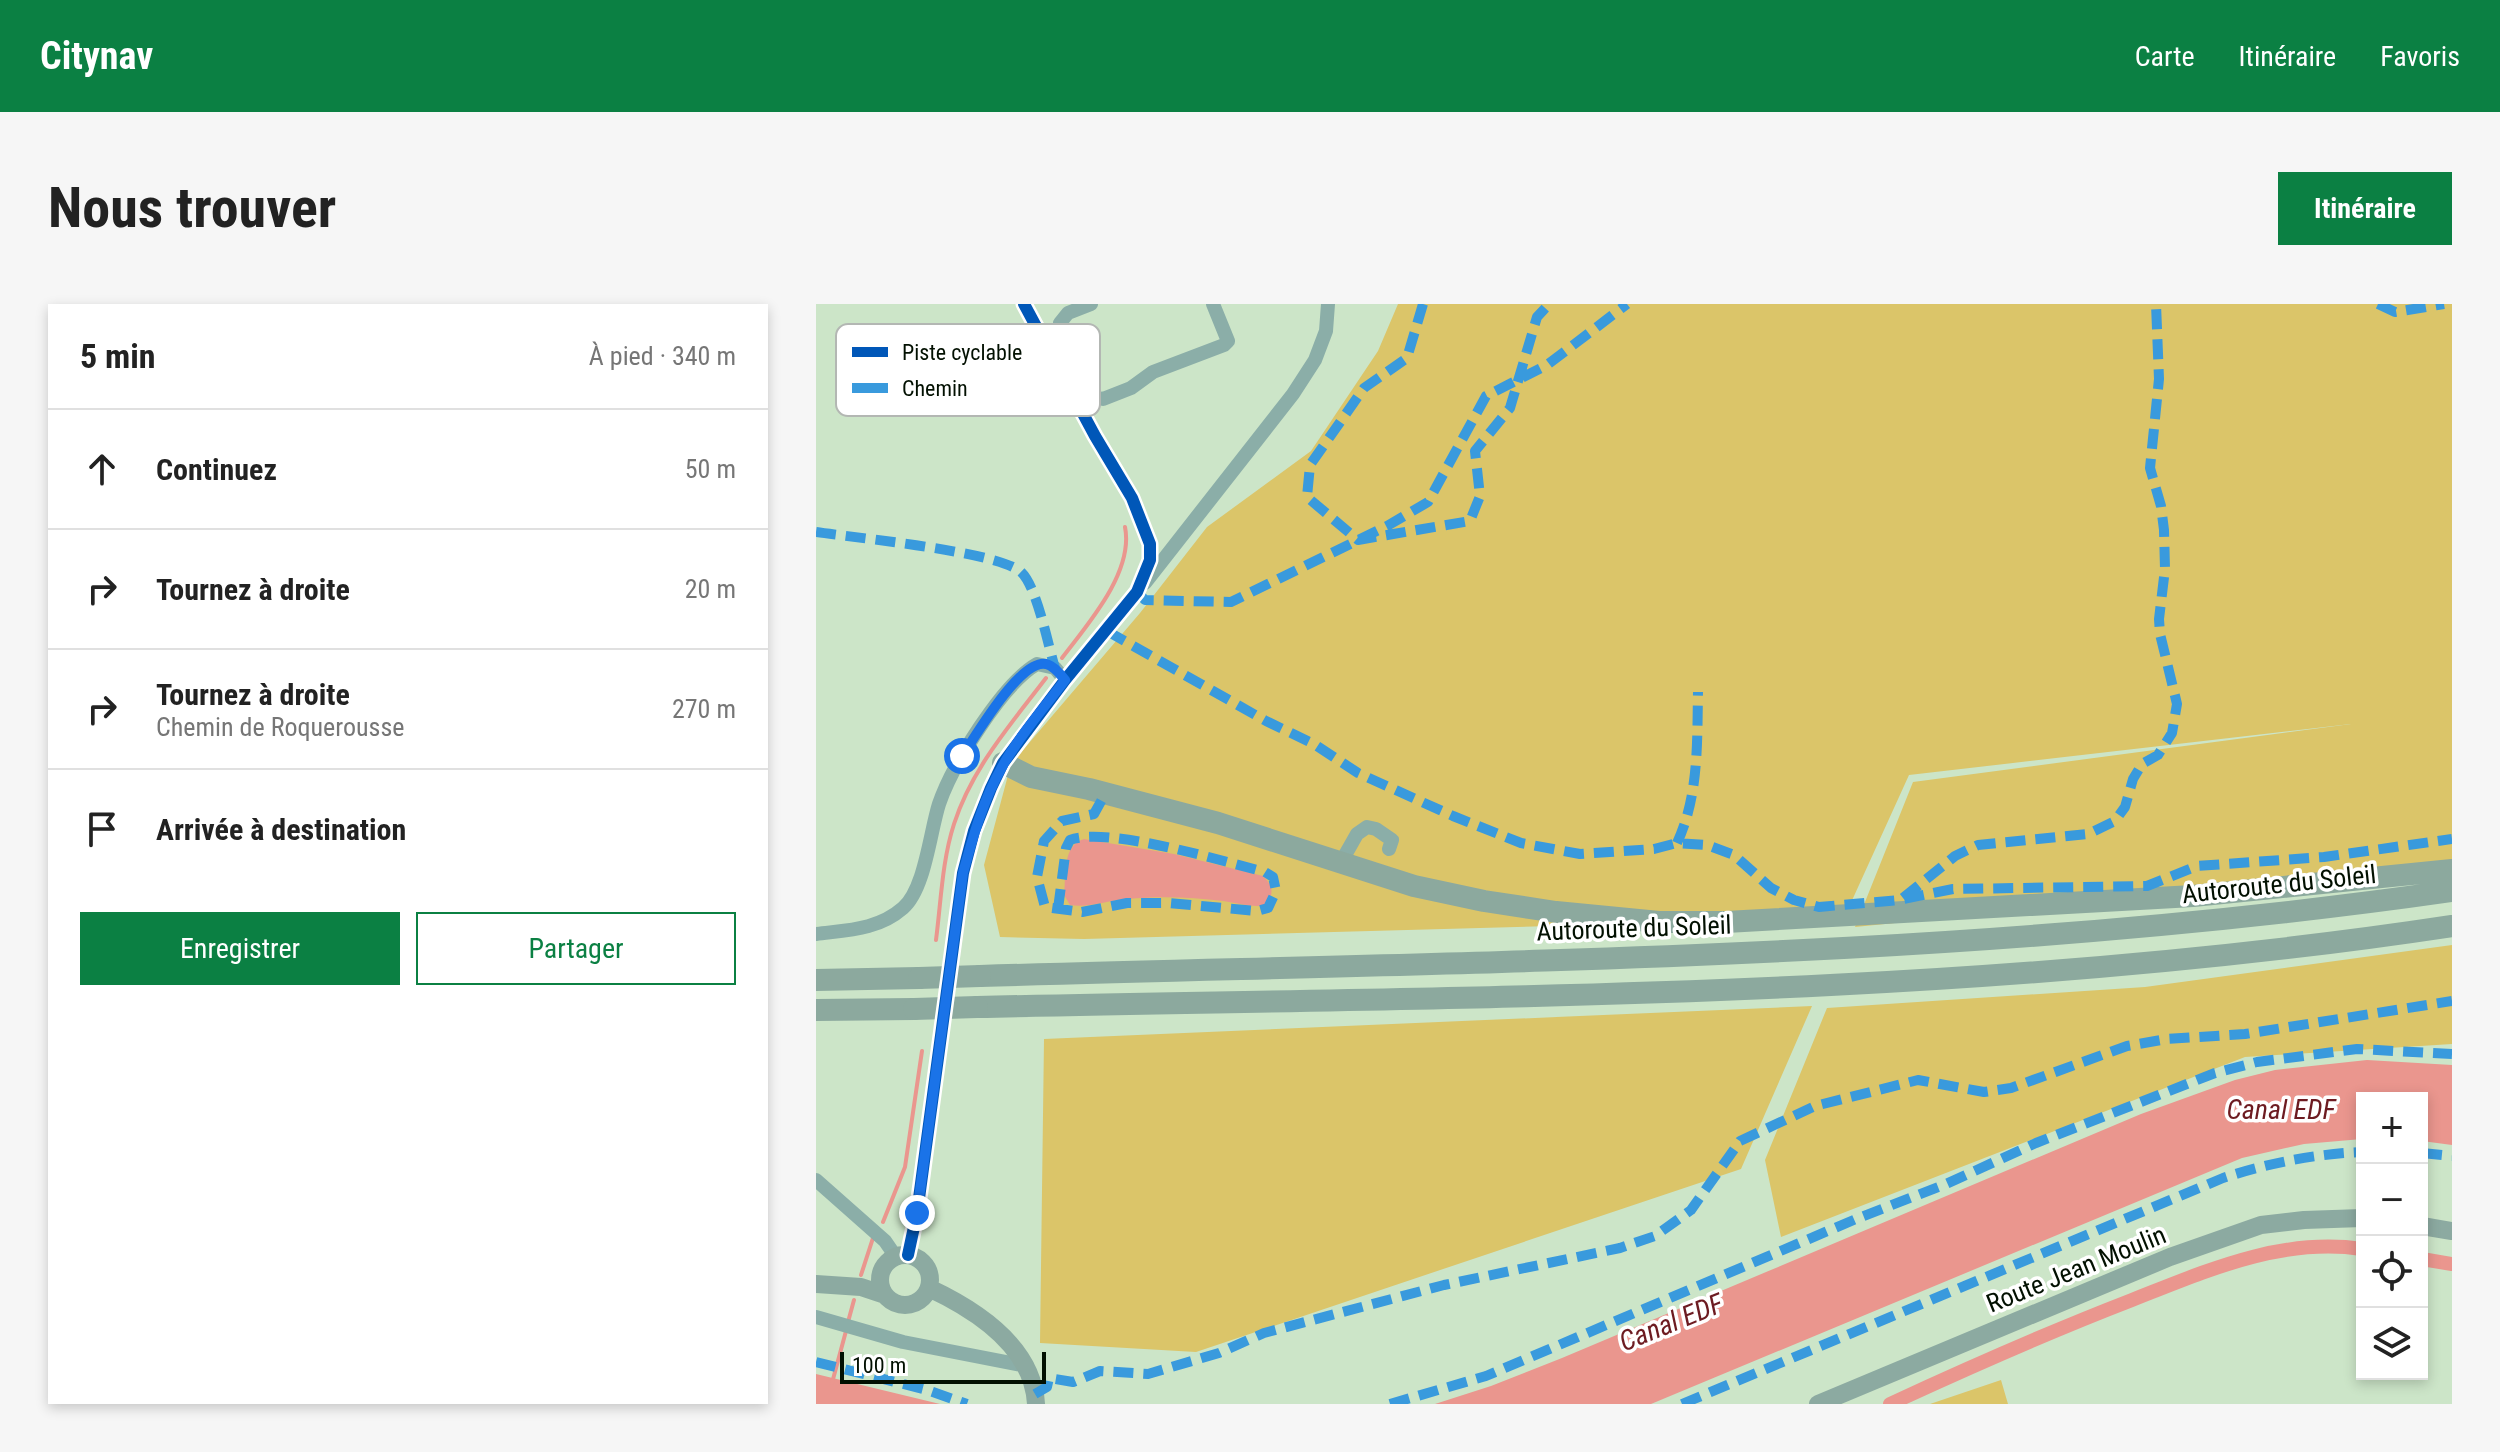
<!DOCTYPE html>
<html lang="fr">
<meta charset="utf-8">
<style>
:root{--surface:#fff;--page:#f6f6f6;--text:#222;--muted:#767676;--line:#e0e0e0;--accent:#0b8043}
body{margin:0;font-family:"Roboto Condensed",sans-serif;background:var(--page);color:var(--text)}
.controls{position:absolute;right:24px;bottom:24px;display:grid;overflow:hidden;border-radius:0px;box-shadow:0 4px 12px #0003}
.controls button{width:72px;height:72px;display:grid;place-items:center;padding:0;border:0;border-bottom:2px solid var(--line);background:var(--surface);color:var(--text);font:40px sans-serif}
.scale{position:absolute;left:24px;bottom:20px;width:206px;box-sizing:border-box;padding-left:8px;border:4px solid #021001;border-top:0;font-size:22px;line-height:28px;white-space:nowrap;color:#021001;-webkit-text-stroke:6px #fff;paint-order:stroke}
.stop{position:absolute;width:24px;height:24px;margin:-18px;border:6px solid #1a73e8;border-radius:50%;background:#fff}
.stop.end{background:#1a73e8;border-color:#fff;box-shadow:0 2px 8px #0008}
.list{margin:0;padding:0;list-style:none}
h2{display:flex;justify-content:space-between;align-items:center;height:104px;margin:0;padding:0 32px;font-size:34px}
h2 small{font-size:26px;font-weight:400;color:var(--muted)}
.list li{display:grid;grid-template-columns:52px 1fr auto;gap:24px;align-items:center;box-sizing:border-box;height:120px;padding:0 32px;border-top:2px solid var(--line)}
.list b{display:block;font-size:30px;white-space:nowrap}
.list p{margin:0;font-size:26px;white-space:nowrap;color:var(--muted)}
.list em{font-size:26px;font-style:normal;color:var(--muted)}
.actions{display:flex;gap:16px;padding:24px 32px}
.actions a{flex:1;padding:18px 0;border:2px solid var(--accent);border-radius:0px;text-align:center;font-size:28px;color:var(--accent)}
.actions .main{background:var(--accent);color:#fff}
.icon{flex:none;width:44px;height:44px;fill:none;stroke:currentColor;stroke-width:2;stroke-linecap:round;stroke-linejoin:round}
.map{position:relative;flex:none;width:1636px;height:1100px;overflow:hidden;border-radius:0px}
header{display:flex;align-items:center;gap:48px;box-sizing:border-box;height:112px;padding:0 40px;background:var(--accent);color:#fff}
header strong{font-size:38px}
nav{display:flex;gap:44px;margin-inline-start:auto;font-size:28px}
.intro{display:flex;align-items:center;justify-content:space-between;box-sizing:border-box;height:192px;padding:0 48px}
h1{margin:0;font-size:56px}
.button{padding:20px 36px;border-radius:0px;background:var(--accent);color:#fff;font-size:28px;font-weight:700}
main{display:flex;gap:48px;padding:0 48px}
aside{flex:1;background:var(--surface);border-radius:0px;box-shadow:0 4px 12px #0003}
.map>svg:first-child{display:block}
.green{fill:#dbc569}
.water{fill:#ea968e}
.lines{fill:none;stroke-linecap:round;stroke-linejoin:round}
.stream{stroke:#ea968e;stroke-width:4}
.canal{stroke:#ea968e;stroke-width:14}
.minor{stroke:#8baea8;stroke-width:14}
.major{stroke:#8caaa1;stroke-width:18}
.highway{stroke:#8ca99e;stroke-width:22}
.highway-bridge{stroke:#8ca99e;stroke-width:22}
.quiet{stroke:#399add;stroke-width:10;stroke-dasharray:20 10;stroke-linecap:butt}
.cycleway-casing{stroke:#fff;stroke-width:17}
.cycleway{stroke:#0057b8;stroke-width:12}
.route{stroke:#1a73e8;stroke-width:10}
.labels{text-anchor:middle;stroke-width:7;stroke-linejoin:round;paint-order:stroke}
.street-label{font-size:26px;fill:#021001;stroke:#fff}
.water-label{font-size:28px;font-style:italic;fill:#6d1b21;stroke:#fff}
.key{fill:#fff;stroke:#b3b7b3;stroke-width:2}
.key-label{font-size:22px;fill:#021001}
</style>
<header>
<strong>Citynav</strong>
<nav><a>Carte</a><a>Itinéraire</a><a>Favoris</a></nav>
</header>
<div class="intro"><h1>Nous trouver</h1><a class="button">Itinéraire</a></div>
<main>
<aside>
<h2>5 min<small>À pied · 340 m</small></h2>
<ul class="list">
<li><svg class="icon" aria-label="ahead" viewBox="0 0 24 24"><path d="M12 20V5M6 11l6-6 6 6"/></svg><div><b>Continuez</b></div><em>50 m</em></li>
<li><svg class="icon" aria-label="right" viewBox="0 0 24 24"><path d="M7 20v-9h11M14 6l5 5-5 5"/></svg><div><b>Tournez à droite</b></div><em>20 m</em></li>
<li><svg class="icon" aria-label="right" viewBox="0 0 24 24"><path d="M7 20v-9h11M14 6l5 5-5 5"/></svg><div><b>Tournez à droite</b><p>Chemin de Roquerousse</p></div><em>270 m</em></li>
<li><svg class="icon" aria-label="arrive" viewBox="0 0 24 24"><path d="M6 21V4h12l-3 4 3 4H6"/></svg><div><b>Arrivée à destination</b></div></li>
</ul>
<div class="actions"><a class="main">Enregistrer</a><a>Partager</a></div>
</aside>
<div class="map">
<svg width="1636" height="1100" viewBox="0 0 1636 1100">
<rect width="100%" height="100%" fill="#cce5c8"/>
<path class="green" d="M 582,0 L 1636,0 L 1636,558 L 1603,566 L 1039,623 L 1097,478 L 1535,420 L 1093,471 L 1028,614 L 268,635 L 184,633 L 168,561 L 195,460 L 324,309 L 391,223 L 495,147 L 562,47 Z
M 1636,641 L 1636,740 L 1429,753 L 965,933 L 949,856 L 1011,704 L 1329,683 Z
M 996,702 L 925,865 L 380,1048 L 224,1039 L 228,735 Z
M 1185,1076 L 1192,1100 L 1114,1100 Z"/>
<path class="water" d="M 268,535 L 358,550 L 447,572 C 457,582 458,588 451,601 C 435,604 423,599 407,597 C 376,593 342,592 311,595 C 292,596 274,604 254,601 L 248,591 C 250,572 246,541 268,535 Z
M 1551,756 L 1636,761 L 1636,841 L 1606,837 L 1606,794 L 1546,794 L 1546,835 L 1488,840 L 1426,854 L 835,1100 L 619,1100 L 675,1082 L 746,1054 L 1325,810 L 1419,776 L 1459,766 Z
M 0,1070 L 124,1100 L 0,1100 Z"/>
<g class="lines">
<path class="stream" d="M 246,354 C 272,320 318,268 309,223
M 120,636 C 125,598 126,557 138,520 C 156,464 195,420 230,374
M 67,918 L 89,863 L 106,747
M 45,971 L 57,934
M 32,1018 L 38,996
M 16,1079 L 30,1027"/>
<path class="canal" d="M 1606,955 L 1636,960
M 1074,1100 C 1154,1063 1233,1028 1316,996 C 1390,967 1465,933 1546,945"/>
<path class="minor" d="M 275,0 L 252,9 L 244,19 L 273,92 L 287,95 L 315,84 L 337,68 L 408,41 L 412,37 L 397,0
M 329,279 L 477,90 L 499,56 L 510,27 L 512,0
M 524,560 L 541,530 L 551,523 L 560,525 L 576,536 L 573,545
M 0,630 C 31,626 62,626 87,604 C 109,585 114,528 123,500 C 136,462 186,380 221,360 L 239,364 L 249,376
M 0,876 L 69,937 L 80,953
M 92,951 L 101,909 L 147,569 L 158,527 L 175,484 L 187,459 L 249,376 L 321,288 L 334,256 L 334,240 L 316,194 L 279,132 L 208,0
M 0,1013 L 87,1038 L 211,1062"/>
<path class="major" d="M 1606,922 L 1636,927
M64 976a25 25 0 1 1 50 0a25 25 0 1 1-50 0Z
M 0,980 L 45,983 L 69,991
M 113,984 C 160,1006 217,1043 220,1100
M 1002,1100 L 1354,953 L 1445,921 L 1488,916 L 1546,914"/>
<path class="highway" d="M 187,459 L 215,473 L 273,485 L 402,519 L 598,582 L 668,597 L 740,608 L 843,618 L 910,618 L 1377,592 L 1636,566
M 164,672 C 654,657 1150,657 1636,587
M 0,676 L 103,674
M 161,703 C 653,692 1148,696 1636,622
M 0,706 L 98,705"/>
<path class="highway-bridge" d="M 103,674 L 164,672
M 98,705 L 161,703"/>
<path class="quiet" d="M 607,0 L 591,54 L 548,84 L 494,161 L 491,193 L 542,236 L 654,217 L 664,192 L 659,147 L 694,104 L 721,13 L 733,0
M 1562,0 L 1579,8 L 1628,0
M 0,228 C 40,234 177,247 204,267 C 221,281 232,342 239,364
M 321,288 L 329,296 L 415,298 L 571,222 L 612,198 L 670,92 L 731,61 L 811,0
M 291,327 L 450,417 L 498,440 L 542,469 L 637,512 L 705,539 L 764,550 L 838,545 L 861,539 L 891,541 L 918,551 L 955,584 L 978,596 L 1003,603 L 1083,596 L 1137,585 L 1331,582 L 1381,562 L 1508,553 L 1636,535
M 861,539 C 883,492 881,439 882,388
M 1087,594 L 1139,552 L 1162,541 L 1272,530 L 1299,517 L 1309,503 L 1317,475 L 1326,460 L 1342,451 L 1356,429 L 1361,400 L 1344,330 L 1343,315 L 1349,265 L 1348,226 L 1345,202 L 1334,164 L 1343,75 L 1340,0
M 242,605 L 250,544 L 254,536 C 291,522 406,557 449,568 L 457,573 L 460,587 L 452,604 L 441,607 L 353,599 L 311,599 L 266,608 L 229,603 L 221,573 L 228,537 L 246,517 L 278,510 L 289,490
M 1606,849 L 1636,852
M 0,1058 L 111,1086 L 151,1100
M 219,1090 L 231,1083 L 233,1074 L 257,1078 L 284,1067 L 332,1070 L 403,1049 L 448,1029 L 628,981 L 804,944 L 839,932 L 875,906 L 924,837 L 999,802 L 1102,776 L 1168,788 L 1195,784 L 1311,742 L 1351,735 L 1429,730 L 1636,697
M 574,1100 L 670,1072 L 1040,915 L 1130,880 L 1220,839 L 1399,769 L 1441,758 L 1541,745 L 1636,750
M 866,1100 L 1407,874 C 1453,859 1498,850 1546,848"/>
<defs>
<path id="cycleway" d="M 92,951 L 101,909 L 147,569 L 158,527 L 175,484 L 187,459 L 249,376 L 321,288 L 334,256 L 334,240 L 316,194 L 279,132 L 208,0"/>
</defs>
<use href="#cycleway" class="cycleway-casing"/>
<use href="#cycleway" class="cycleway"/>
</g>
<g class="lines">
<path class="route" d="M 101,909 L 147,569 C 157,533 167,496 186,463 C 203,432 228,404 249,376 C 244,370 238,362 230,360 C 204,355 160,432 146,452"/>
</g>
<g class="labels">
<g class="street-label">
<text transform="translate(1463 580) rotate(-6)" y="9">Autoroute du Soleil</text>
<text transform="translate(818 624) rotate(-2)" y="9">Autoroute du Soleil</text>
<text transform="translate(1260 965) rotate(-22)" y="9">Route Jean Moulin</text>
</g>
<g class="water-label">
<text x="1465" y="815">Canal EDF</text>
<text transform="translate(855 1018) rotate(-22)" y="10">Canal EDF</text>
</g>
</g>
<rect x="20" y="20" width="264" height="92" rx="12" class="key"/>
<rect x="36" y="43" width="36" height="10" fill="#0057b8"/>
<rect x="36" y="79" width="36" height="10" fill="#399add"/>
<g class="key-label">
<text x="86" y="56">Piste cyclable</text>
<text x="86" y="92">Chemin</text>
</g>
</svg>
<div class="controls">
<button>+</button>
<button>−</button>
<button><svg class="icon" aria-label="locate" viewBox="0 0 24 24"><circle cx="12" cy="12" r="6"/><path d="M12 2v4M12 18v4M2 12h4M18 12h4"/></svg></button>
<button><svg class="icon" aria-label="layers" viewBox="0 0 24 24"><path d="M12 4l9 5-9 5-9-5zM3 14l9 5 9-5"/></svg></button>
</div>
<div class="scale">100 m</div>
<div class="stop" style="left:146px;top:452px"></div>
<div class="stop end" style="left:101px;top:909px"></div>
</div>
</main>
